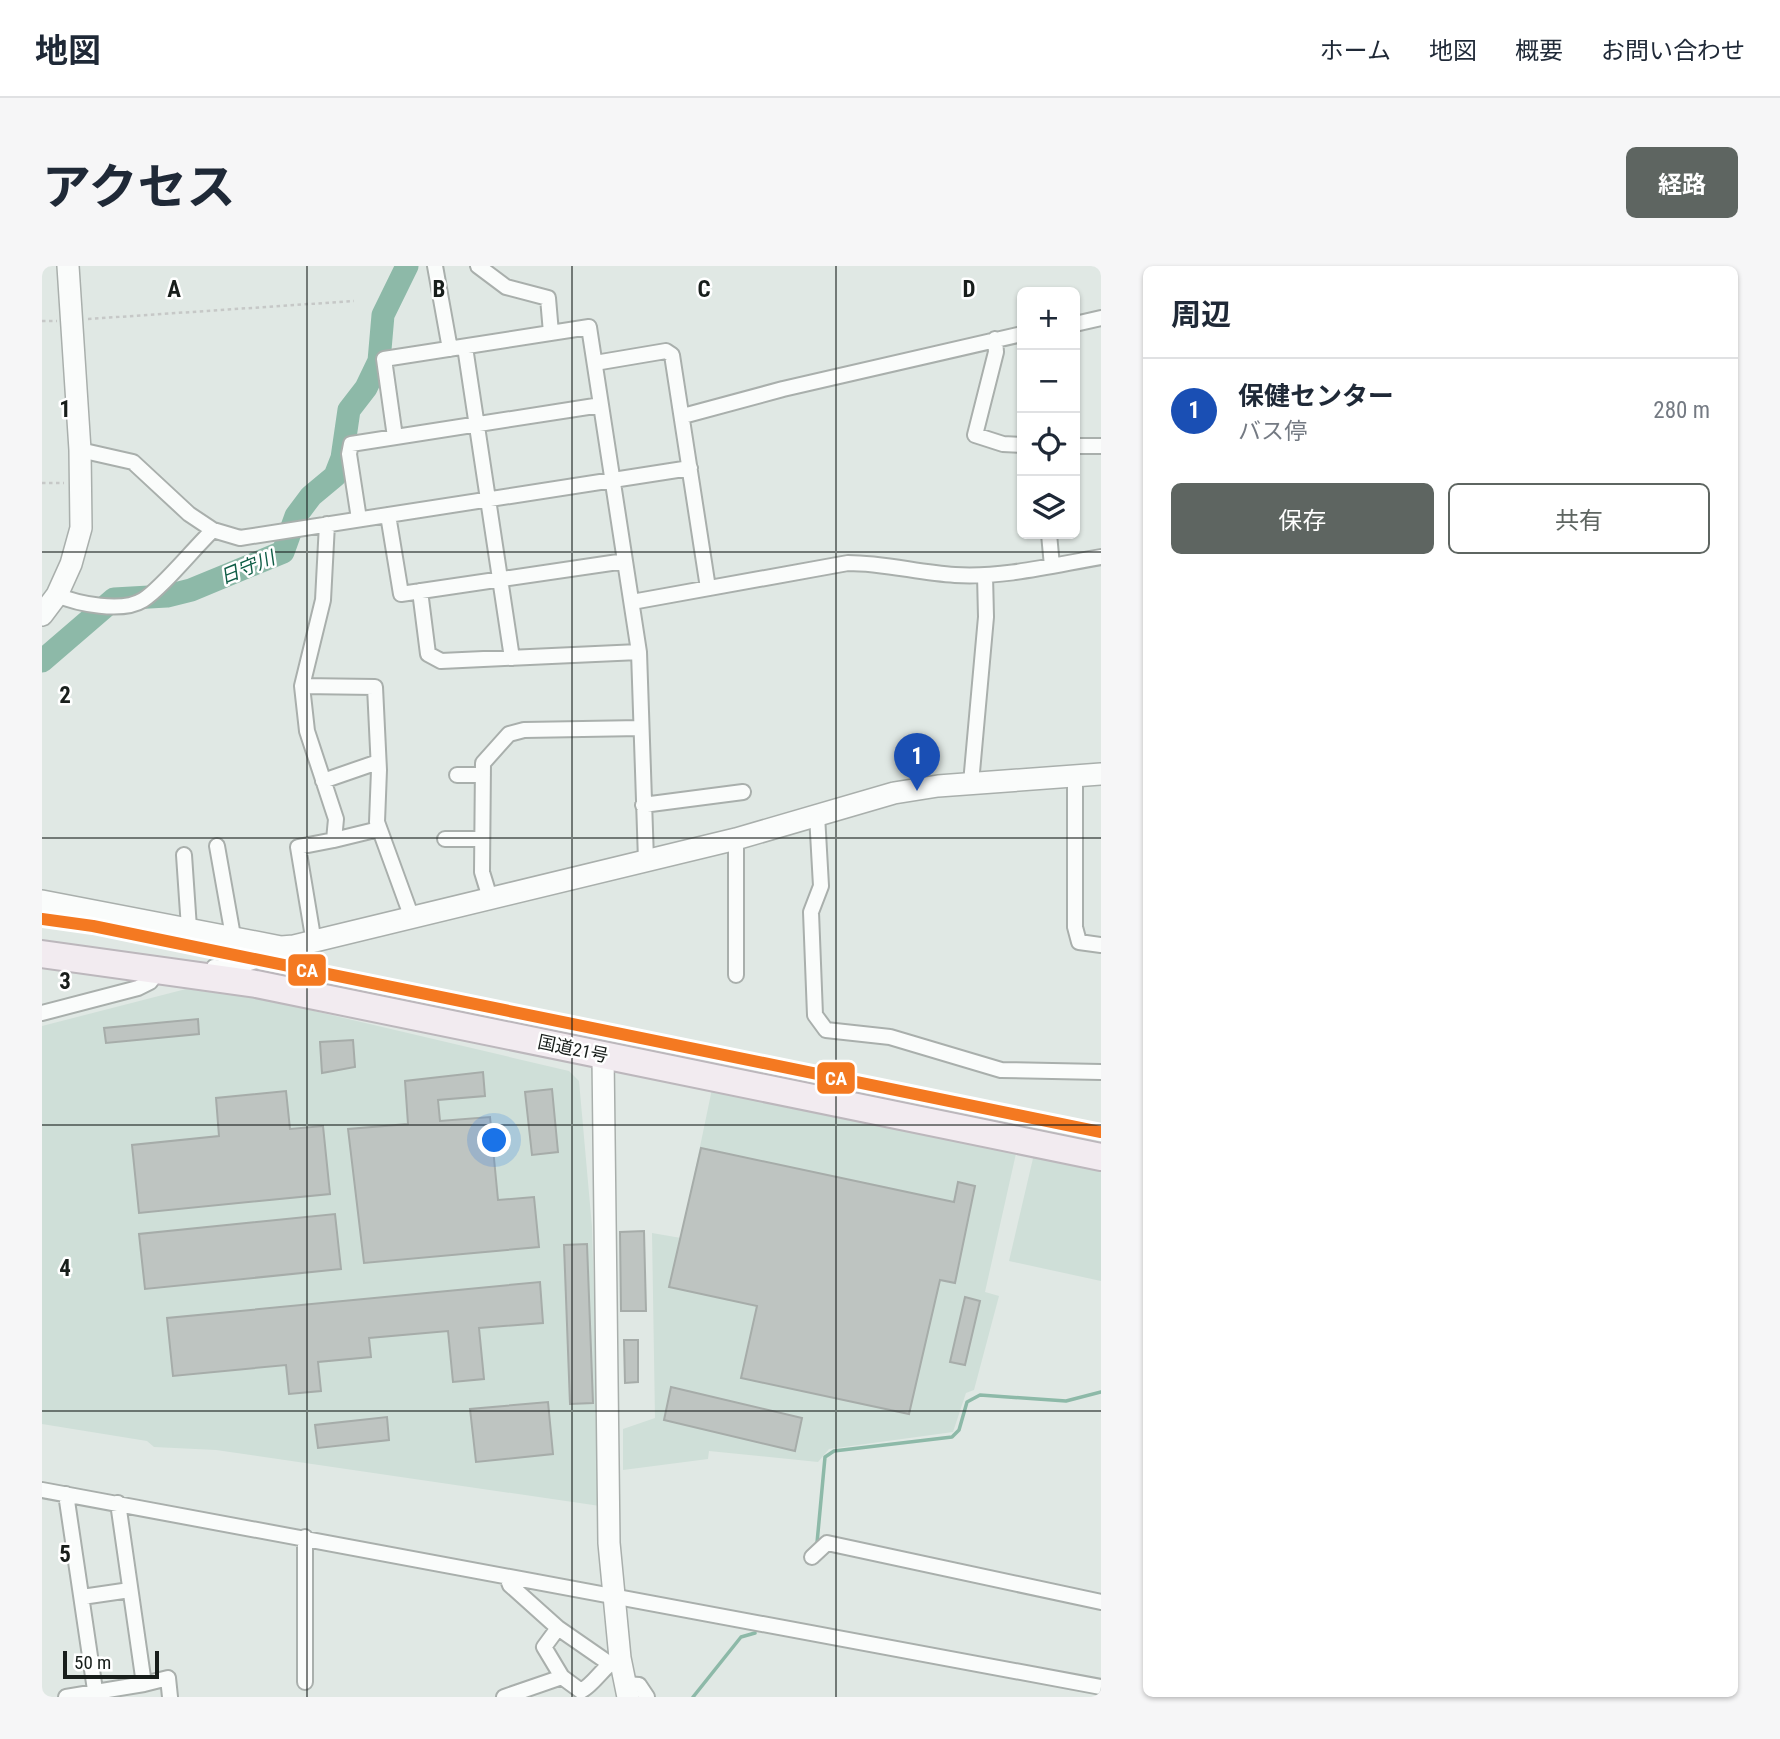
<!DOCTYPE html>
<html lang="ja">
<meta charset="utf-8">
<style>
:root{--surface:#fff;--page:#f6f6f7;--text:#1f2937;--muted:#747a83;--line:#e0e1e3;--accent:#5e6561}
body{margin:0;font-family:"Roboto Condensed","Noto Sans JP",sans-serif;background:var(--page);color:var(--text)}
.controls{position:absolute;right:21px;top:21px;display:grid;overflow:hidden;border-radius:10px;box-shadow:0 2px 5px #0004}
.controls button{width:63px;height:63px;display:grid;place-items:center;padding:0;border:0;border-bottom:2px solid var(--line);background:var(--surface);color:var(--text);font:35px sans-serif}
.scale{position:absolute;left:21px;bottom:18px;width:96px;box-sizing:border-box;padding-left:7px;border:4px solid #181e1b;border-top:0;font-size:19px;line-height:24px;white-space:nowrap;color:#181e1b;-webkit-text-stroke:5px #fff;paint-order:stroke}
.you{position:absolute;left:453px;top:875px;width:24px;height:24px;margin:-18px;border:5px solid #fff;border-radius:50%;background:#1a73e8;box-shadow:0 0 0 10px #1a73e833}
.badge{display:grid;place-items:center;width:46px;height:46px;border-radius:50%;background:var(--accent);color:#fff;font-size:23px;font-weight:700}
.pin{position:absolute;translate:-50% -58px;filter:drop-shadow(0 2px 4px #0008)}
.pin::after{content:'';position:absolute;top:37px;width:24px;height:21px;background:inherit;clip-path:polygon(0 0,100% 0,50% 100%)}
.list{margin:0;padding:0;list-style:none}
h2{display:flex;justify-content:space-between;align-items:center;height:91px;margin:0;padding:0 28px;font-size:30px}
h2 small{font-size:23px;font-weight:400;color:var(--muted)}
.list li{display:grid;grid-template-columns:46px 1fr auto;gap:21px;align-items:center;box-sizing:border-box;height:105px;padding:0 28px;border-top:2px solid var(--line)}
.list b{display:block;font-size:26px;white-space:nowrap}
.list p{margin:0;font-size:23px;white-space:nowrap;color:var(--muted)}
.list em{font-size:23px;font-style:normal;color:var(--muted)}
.actions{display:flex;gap:14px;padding:21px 28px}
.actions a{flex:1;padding:16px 0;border:2px solid var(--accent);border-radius:10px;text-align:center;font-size:24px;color:var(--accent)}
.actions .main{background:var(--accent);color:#fff}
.icon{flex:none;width:38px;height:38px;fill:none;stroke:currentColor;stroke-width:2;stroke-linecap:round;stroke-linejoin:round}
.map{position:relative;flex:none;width:1059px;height:1431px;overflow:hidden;border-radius:10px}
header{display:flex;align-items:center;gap:42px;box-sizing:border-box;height:98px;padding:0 35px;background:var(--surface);border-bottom:2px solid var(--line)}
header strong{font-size:33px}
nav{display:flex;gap:38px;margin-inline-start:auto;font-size:24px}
.intro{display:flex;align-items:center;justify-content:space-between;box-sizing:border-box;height:168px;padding:0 42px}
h1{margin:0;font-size:49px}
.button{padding:18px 32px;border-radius:10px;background:var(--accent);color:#fff;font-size:24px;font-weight:700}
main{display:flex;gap:42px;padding:0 42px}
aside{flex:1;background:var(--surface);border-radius:10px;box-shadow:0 2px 5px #0004}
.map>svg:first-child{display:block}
.built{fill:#cfdfd8}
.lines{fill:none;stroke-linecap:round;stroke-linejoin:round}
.stream{stroke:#8db9a8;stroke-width:3.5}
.river{stroke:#8db9a8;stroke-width:23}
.building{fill:#bec4c1;stroke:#a6aca9;stroke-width:2}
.street-casing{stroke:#a9afac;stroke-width:18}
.secondary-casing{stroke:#a9afac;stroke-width:24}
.highway-casing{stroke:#bcb7bc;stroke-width:30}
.path{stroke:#c6c8c7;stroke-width:2.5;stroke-dasharray:3.5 3.5;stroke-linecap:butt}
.street{stroke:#fafcfb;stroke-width:14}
.secondary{stroke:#fafcfb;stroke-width:21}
.highway{stroke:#f2ebf0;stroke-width:26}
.rail-1-casing{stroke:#fff;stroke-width:18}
.rail-1{stroke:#f47921;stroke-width:12}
.grid{fill:none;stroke:#181e1b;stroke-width:2;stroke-opacity:0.55}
.labels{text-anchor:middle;stroke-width:5;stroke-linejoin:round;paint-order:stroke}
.street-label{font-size:18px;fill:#181e1b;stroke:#fff}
.water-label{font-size:19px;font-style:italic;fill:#0f5d46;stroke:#fff}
.grid-label{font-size:23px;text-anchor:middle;font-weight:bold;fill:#181e1b;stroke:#fff;stroke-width:5;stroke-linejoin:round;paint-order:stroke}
.line-badge{stroke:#fff;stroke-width:2.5}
.badge-label{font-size:19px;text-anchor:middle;font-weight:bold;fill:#fff}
</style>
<header>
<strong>地図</strong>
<nav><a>ホーム</a><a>地図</a><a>概要</a><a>お問い合わせ</a></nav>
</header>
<div class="intro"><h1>アクセス</h1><a class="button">経路</a></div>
<main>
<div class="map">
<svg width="1059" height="1431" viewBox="0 0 1059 1431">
<rect width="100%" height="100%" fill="#e0e8e4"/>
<path class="built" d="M 144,723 L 217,732 L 527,805 L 537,815 L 550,961 L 558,1240 L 174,1184 L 112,1181 L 105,1175 L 0,1158 L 0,760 Z
M 670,823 L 975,883 L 943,1026 L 957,1030 L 932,1124 L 924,1127 L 911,1166 L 787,1183 L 776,1196 L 667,1185 L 666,1193 L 581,1204 L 581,1163 L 613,1152 L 610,967 L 639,972 Z
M 992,888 L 1059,902 L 1059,1015 L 967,995 Z"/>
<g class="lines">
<path class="stream" d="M 775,1277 L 783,1191 L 792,1185 L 910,1171 L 917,1164 L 925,1136 L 938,1129 L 1024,1135 L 1059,1126
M 651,1431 L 699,1371 L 713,1367"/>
<path class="river" d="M 0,395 L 72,333 L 125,330 L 149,324 L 241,286 L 254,250 L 269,230 L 293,210 L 300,192 L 307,144 L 324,122 L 337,95 L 341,49 L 365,0"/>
</g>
<path class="building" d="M 156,753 L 157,768 L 64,777 L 62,762 Z
M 311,774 L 313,801 L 280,807 L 278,776 Z
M 441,806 L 443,830 L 396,834 L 398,855 L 448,851 L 456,934 L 492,931 L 497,981 L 322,997 L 306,863 L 366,858 L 363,815 Z
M 510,823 L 516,886 L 490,889 L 483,826 Z
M 244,825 L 248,863 L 281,860 L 288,928 L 97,947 L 90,879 L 177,870 L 174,832 Z
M 659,882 L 912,936 L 916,916 L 933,920 L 913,1017 L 898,1014 L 867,1148 L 699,1112 L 715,1040 L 627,1021 Z
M 293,948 L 299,1003 L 103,1023 L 97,968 Z
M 602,965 L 604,1045 L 579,1045 L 578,966 Z
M 545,978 L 551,1137 L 528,1138 L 522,979 Z
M 498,1016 L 501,1057 L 437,1062 L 442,1113 L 411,1116 L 406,1065 L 327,1072 L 329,1091 L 276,1096 L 279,1125 L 247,1128 L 244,1099 L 131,1110 L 125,1052 Z
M 923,1031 L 938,1035 L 923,1099 L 908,1096 Z
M 582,1074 L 596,1074 L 596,1116 L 583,1117 Z
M 629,1121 L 760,1152 L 753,1185 L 622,1154 Z
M 506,1136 L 511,1188 L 434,1196 L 428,1143 Z
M 345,1151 L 347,1174 L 276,1182 L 273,1159 Z"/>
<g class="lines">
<defs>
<path id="street" d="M 393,0 L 408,83
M 436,0 L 464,21 L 506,32 L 509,67
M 1033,58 L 1059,52
M 953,73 L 954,86 L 933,169 L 961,178 L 980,179
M 423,81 L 470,392
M 553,97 L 624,85 L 630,89 L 666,322
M 641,150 L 741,123 L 980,68
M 353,171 L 342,93 L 547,61 L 597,386 L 604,594
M 1033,180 L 1059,180
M 38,184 L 91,196 L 147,248 L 171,264 L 198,272 L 648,202
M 346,249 L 359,328 L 583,295
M 317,253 L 307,188 L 309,178 L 559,139
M 285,258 L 281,334 L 260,420 L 333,421 L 337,504 L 335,556 L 370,652
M 1007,268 L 1010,300
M 378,325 L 386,388 L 399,395 L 597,386
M 15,329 C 36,338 80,347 101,334 C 119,323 153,281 171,264
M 590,336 L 806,297 C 843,297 877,307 913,309 C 962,312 1012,299 1059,291
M 260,420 L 265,465 L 294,553 L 292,574 L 256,581 L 272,677
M 415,509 L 441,509
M 1033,510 L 1033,661 L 1037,676 L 1059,679
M 281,515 L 336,496
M 929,517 L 944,351 L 943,309
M 601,539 L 701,526
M 775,549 L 779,620 L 769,646 L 773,749 L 784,764 L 848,771 L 959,804 L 1059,806
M 403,573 L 440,573
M 292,574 L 337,563
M 175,580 L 191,670
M 142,589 L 147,662
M 448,632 L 440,606 L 441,497 L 467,468 L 482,464 L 599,462
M 172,701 C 192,704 224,694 239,681
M 694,709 L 694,573
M 0,747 L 96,722 L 108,716 L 119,701
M 0,1224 L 1059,1421
M 24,1228 L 53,1424
M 76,1237 L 102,1418 L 126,1412 L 128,1431
M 263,1271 L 263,1416
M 770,1291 L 785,1277 L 1059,1336
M 465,1311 L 468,1319 L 516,1362 L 568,1398
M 40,1331 L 88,1324
M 516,1362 L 502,1381 L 520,1411
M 584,1418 L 597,1419 L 605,1431
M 24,1431 L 102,1418
M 462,1431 L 520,1411 L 539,1425 C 554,1417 562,1398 578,1392"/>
<path id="secondary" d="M 0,349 L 15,329 L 29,298 L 39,262 L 38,184 L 26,0
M 0,635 L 239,681 L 252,680 L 694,573 L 852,527 L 896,520 L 1059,508
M 561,790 L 567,1277 L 578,1392 L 586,1431"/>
<path id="highway" d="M 0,688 L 214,718 L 1059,891"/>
</defs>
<use href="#street" class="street-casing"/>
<use href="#secondary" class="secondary-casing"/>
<use href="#highway" class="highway-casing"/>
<path class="path" d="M 46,53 L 312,35
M 0,55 L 15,55
M 0,217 L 22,217"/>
<use href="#street" class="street"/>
<use href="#secondary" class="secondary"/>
<use href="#highway" class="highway"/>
<defs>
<path id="rail-1" d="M 0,653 L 51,660 L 1059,866"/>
</defs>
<use href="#rail-1" class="rail-1-casing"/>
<use href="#rail-1" class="rail-1"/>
</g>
<path class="grid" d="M 265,0 L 265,1431M 530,0 L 530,1431M 794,0 L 794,1431M 0,286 L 1059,286M 0,572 L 1059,572M 0,859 L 1059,859M 0,1145 L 1059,1145"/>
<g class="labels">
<g class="street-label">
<text transform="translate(531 783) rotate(12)" y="6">国道21号</text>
</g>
<g class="water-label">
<text transform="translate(205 301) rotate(-22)" y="7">日守川</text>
</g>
</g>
<g class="grid-label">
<text x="132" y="31">A</text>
<text x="397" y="31">B</text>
<text x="662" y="31">C</text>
<text x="927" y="31">D</text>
<text x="23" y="151">1</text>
<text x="23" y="437">2</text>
<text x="23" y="723">3</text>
<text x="23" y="1010">4</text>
<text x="23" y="1296">5</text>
</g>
<g class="line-badge">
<rect x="245" y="687" width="40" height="34" rx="7" fill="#f47921"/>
<rect x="774" y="795" width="40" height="34" rx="7" fill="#f47921"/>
</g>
<g class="badge-label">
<text x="265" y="711">CA</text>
<text x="794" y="819">CA</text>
</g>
</svg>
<div class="controls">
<button>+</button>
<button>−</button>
<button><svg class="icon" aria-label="locate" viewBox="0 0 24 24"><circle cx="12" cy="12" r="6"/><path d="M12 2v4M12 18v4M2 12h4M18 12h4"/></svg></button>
<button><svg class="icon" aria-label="layers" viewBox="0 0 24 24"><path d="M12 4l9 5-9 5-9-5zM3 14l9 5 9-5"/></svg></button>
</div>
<div class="scale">50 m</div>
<div class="you"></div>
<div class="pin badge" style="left:875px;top:525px;background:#1a4fb4">1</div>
</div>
<aside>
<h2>周辺<small></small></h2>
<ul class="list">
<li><span class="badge" style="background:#1a4fb4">1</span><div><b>保健センター</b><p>バス停</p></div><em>280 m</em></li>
</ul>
<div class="actions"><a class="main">保存</a><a>共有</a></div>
</aside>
</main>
